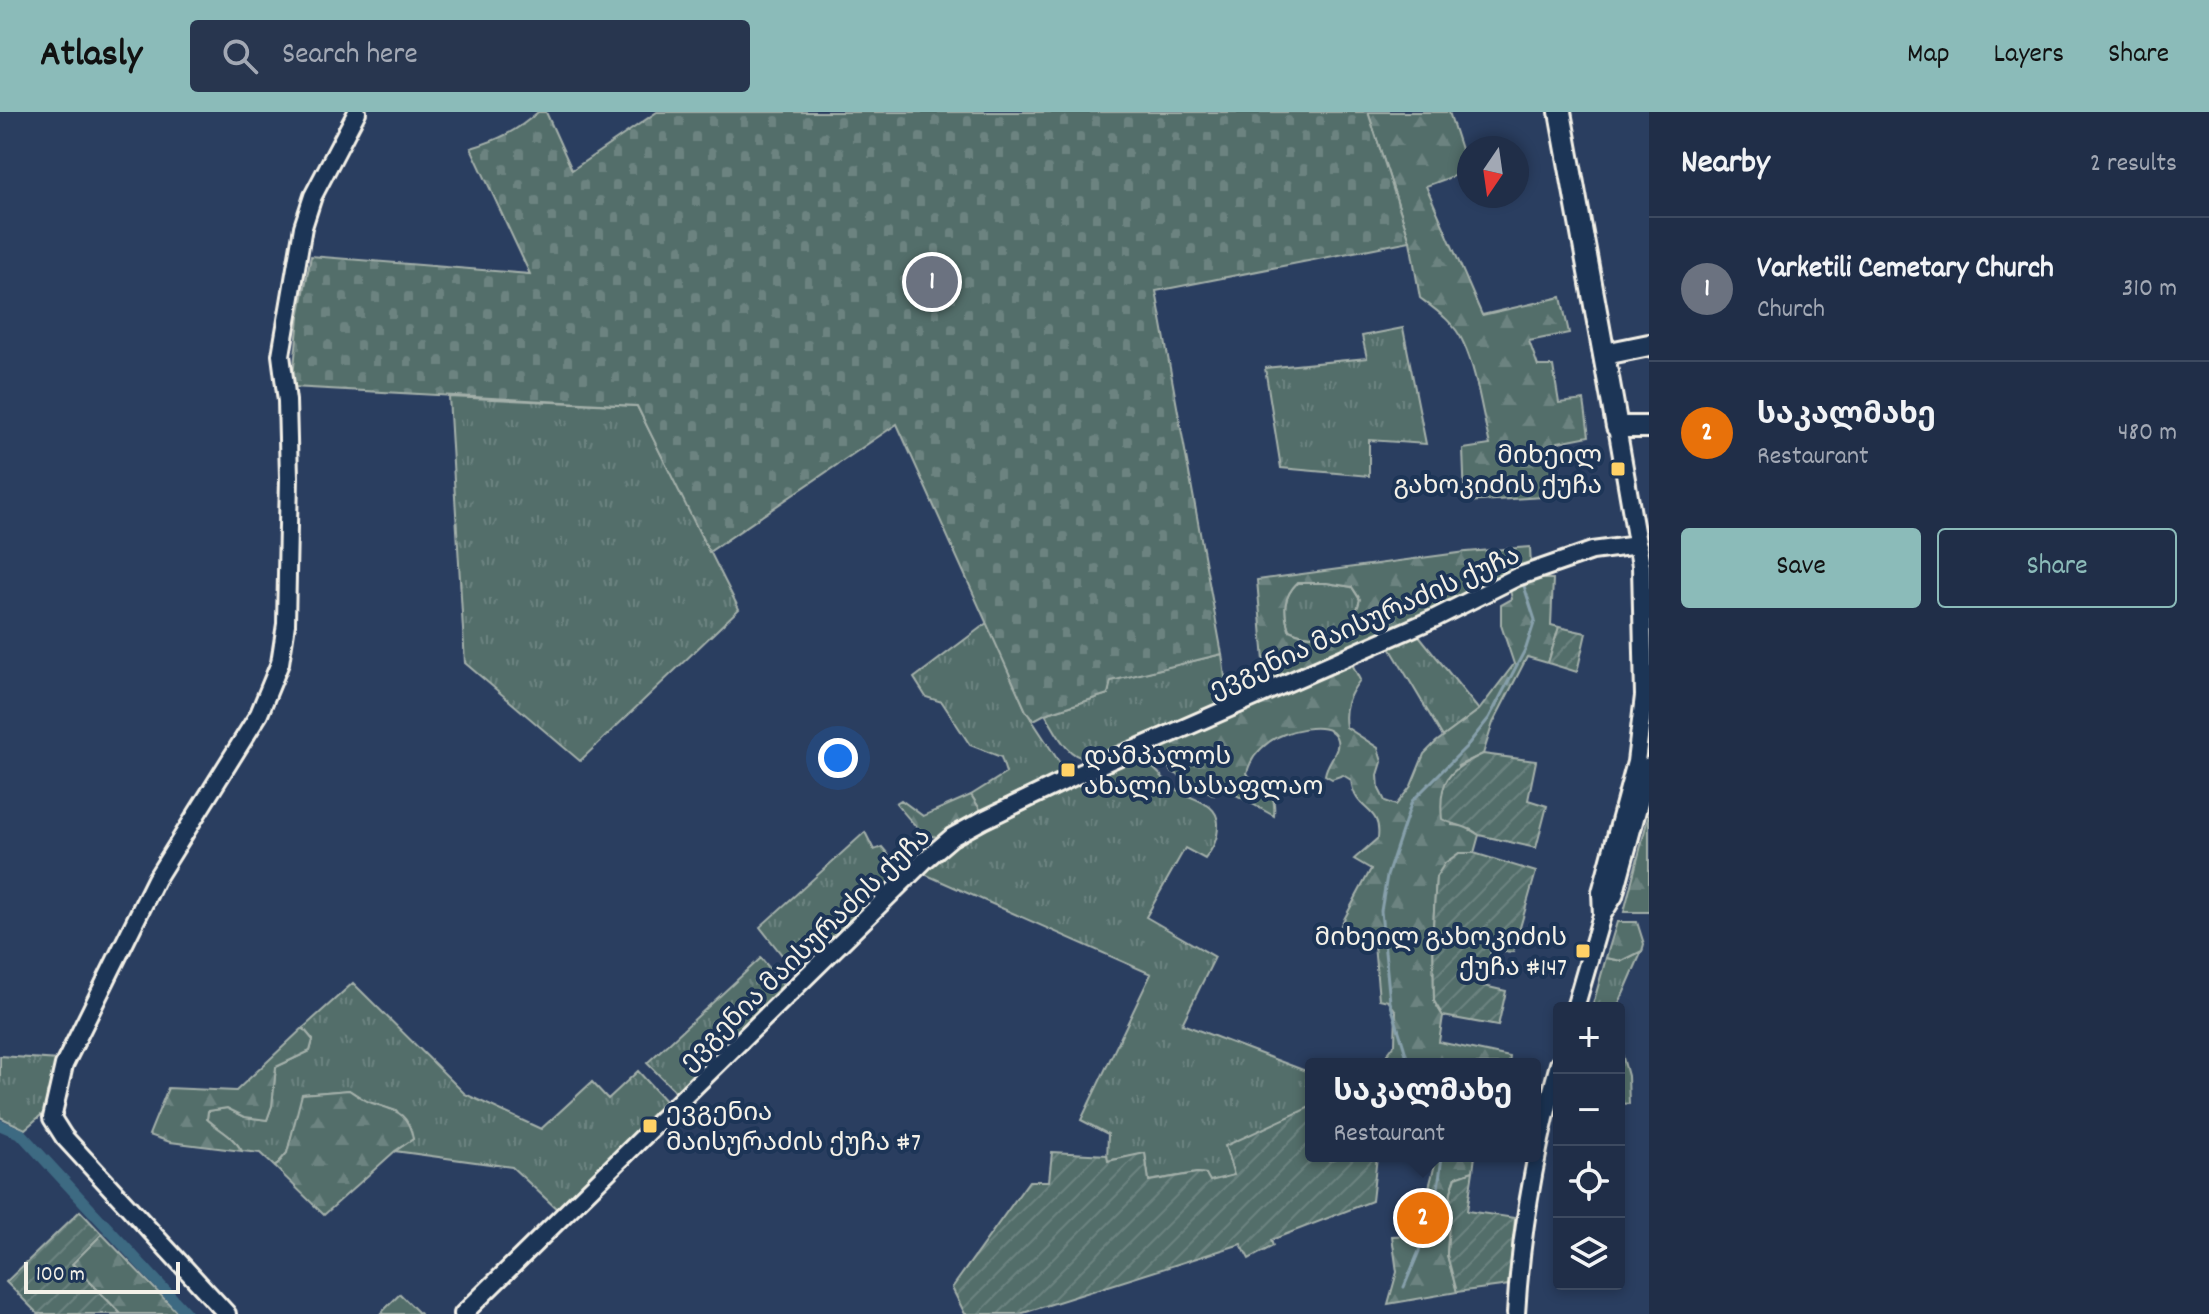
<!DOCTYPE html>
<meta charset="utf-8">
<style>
:root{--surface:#202e48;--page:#28364f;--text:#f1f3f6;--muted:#a2a8b4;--line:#3d4a60;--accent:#8bbbb9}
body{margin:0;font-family:Dekko,"Noto Sans Georgian",sans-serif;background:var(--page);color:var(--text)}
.controls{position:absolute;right:24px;bottom:24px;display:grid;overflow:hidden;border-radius:8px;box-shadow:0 4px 12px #0003}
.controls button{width:72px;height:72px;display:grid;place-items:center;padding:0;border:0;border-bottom:2px solid var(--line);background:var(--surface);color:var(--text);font:40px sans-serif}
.compass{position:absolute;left:1457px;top:24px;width:72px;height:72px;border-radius:50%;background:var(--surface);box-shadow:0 4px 12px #0003;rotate:193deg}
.scale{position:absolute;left:24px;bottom:20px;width:156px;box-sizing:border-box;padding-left:8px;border:4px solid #f4f1e8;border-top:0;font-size:22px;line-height:28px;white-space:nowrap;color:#f4f1e8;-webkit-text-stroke:6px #1d3557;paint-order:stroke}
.you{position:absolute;left:838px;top:646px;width:28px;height:28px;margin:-20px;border:6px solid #fff;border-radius:50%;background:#1a73e8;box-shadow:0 0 0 12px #1a73e833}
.badge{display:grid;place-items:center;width:52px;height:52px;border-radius:50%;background:var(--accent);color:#fff;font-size:26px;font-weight:700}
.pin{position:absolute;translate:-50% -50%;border:4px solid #fff;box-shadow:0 2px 8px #0006}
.popup{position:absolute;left:1305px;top:946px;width:236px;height:104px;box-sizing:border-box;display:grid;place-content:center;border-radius:8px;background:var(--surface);filter:drop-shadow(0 2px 6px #0005);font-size:26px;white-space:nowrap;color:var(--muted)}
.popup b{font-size:30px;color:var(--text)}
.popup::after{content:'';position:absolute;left:50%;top:100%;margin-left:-16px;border:16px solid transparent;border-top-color:var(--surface)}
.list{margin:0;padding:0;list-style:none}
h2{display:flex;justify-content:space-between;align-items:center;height:104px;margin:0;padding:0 32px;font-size:34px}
h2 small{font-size:26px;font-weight:400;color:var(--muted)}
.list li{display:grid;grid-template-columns:52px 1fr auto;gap:24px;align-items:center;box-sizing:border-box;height:144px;padding:0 32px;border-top:2px solid var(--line)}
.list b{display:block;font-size:30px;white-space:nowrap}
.list p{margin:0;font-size:26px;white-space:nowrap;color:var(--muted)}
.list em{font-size:26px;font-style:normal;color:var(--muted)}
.actions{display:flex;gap:16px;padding:24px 32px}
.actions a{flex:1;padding:18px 0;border:2px solid var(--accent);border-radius:8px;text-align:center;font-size:28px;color:var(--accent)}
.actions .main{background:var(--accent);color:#111}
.icon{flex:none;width:44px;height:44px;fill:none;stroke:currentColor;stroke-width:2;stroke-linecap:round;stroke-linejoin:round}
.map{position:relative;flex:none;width:1649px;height:1202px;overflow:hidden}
header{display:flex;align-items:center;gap:48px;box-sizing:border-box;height:112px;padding:0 40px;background:var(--accent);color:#111}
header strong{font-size:38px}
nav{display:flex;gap:44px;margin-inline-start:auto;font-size:28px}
.search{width:560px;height:72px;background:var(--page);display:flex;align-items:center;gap:20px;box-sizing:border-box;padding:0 28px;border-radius:8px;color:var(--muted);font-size:30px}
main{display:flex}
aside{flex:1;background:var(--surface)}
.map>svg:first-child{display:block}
.grass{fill:url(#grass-tufts);stroke:#a4b0aa;stroke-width:2}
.forest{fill:url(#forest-firs);stroke:#a4b0aa;stroke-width:2;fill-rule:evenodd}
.cemetery{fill:url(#cemetery-stones);stroke:#a4b0aa;stroke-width:2}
.garden{fill:url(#garden-furrows);stroke:#a4b0aa;stroke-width:2}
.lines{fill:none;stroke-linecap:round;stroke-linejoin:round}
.stream{stroke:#87a0ab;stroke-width:3}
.canal{stroke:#3e6a82;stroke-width:11}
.minor-casing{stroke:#f4f1e8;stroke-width:22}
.major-casing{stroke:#f4f1e8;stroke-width:26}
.minor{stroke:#1d3557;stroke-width:16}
.major{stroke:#1d3557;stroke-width:20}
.poi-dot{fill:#ffd166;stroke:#1d3557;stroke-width:3}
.labels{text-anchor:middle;stroke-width:8;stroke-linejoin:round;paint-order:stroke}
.poi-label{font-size:26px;fill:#f4f1e8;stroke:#1d3557;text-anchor:end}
.street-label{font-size:26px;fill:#f4f1e8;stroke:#1d3557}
</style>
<header>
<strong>Atlasly</strong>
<div class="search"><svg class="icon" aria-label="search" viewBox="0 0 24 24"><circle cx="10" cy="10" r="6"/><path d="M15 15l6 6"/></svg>Search here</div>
<nav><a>Map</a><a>Layers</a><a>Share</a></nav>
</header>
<main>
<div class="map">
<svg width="1649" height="1202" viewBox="0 0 1649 1202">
<defs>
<pattern id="grass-tufts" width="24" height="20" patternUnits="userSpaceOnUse" patternTransform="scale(2)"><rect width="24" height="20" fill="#536e6b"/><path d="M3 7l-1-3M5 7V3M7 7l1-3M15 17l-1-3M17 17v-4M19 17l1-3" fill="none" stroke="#6c8380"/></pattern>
<pattern id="forest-firs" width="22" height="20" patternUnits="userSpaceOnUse" patternTransform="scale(2)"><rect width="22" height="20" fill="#536e6b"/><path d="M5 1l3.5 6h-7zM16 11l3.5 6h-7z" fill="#6c8380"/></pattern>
<pattern id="cemetery-stones" width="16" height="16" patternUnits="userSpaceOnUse" patternTransform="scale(2)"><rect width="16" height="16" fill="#536e6b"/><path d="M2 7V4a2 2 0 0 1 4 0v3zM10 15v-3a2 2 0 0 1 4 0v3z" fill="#6c8380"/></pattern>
<pattern id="garden-furrows" width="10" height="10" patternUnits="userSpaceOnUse" patternTransform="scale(2)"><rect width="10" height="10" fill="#536e6b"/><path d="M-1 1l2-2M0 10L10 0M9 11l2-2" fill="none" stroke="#6c8380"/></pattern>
</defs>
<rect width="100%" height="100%" fill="#2a3e60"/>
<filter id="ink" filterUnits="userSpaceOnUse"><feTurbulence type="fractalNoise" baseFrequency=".0125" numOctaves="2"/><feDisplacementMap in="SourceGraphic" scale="16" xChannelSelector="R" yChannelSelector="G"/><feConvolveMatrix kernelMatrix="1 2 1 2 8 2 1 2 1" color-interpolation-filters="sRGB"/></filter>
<g filter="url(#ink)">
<path class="grass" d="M 1403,216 L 1426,332 L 1369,328 L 1369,364 L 1281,356 L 1265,256 L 1367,246 L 1362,224 Z
M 449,285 L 637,294 L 739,497 L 580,649 L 465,551 Z
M 1297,471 L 1327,471 L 1352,475 L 1360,488 C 1353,522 1320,532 1289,518 C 1283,499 1283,485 1297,471 Z
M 988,510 L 1026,599 L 1065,659 L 983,702 L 971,683 L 1006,661 L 1001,645 L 970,633 L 942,590 L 926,585 L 914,566 Z
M 1417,521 L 1479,598 L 1443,625 L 1389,534 Z
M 1222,542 L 1228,588 L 1087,646 C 1067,647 1055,617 1045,602 L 1108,582 L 1110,569 Z
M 1135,648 C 1153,650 1161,666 1174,676 C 1189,688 1219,689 1218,713 C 1218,727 1213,736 1205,747 L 1185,736 L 1146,805 L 1215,845 L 1182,912 L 1311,961 L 1311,1000 L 1310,996 L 1226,1034 L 1235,1063 L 1209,1070 L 1206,1062 L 1197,1061 L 1149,1069 L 1145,1042 L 1107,1049 L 1108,1022 L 1081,1008 L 1151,862 L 922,761 L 948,737 L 976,718 Z
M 865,720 L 874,738 L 882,735 L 903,760 L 803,860 L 793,857 L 760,815 Z
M 1642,839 L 1617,896 L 1592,896 L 1606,846 L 1622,849 Z
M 761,846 L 785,875 L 677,981 L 647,951 Z
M 353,871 L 465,982 L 541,1017 L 592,970 L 608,987 L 638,959 L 667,991 L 559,1099 L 512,1055 L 395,1039 L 413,1027 L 397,999 L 368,990 L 349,978 L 303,982 L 287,1041 L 275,1055 L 260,1041 L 242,1039 C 232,1023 220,1019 207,1007 L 208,999 L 227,996 L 245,1005 L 267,1008 L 272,993 L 276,955 L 310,939 L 313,928 L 303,916 Z
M 1619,931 L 1628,964 L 1629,992 L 1619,991 Z
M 0,944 L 59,948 L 47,983 L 48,997 L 25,1017 L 0,1005 Z
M 400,1182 L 420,1202 L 380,1202 Z"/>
<path class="forest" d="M 1368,0 L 1449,0 L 1468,59 L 1426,74 L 1482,203 L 1561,185 L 1569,221 L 1529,229 L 1538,254 L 1553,254 L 1559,291 L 1584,288 L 1589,324 L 1558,330 L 1560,384 L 1465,390 L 1463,337 L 1490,333 C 1482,301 1477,259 1463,230 C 1455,211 1436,198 1420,186 L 1410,129 Z
M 1530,435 L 1531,454 L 1266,572 L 1257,468 L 1466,440 ZM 1297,471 L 1327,471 L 1352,475 L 1360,487 C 1353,522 1320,532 1289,518 C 1283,499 1283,485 1297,471 Z
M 1535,467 L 1553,467 L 1551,513 L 1559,515 L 1548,551 L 1527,545 L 1493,611 L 1483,642 L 1458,654 L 1452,713 L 1464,714 L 1479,723 L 1474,741 L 1459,741 L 1436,765 L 1433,815 L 1434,889 L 1443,904 L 1439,930 L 1510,945 L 1509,952 L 1380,952 L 1395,932 L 1396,899 L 1388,889 L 1379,887 L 1374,833 L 1341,813 L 1371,757 L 1354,747 L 1378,726 C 1382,693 1355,702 1351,668 L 1343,663 L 1332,667 L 1325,663 C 1327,649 1340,640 1337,628 C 1331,605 1281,620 1269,630 C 1258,638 1250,648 1247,661 C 1259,683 1277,670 1274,704 L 1218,673 L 1214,683 L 1171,659 L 1159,640 L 1161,635 L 1351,550 L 1360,568 C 1348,584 1343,596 1346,615 L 1378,636 L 1382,650 L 1378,663 L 1379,677 L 1385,689 L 1396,693 L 1411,674 L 1424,642 L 1436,630 L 1479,598 L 1514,552 L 1501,513 L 1501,493 L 1512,487 L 1510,478 Z
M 971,683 L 983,702 C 935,730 933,738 896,691 L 901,688 L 923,704 Z
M 1649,702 L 1649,800 L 1624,800 Z
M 1617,810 L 1637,810 L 1644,832 L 1642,839 L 1622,849 L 1606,846 Z
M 303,916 L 313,928 L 310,939 L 276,955 L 272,994 L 267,1008 L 245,1005 L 227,996 L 208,999 L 207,1007 C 220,1019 232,1023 242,1039 L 170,1030 L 149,1023 L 168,976 L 236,979 Z
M 349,978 C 356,983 363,988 372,991 C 395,999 408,999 413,1027 L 395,1039 L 324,1103 L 275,1055 L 287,1041 L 302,982 Z
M 1437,1044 L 1475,1044 L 1473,1059 L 1456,1065 L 1451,1080 L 1447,1143 L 1457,1180 L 1388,1192 L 1397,1160 L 1392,1124 L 1417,1123 Z
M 102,1122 L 179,1202 L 121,1202 L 72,1151 Z"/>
<path class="cemetery" d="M 538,0 L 546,0 L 572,58 L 657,0 L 1368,0 L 1410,129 L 1156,179 L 1222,542 L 1111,569 L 1108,582 L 1045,602 L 1034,608 L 1026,599 L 897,312 L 709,440 L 637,294 L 292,275 L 299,205 L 311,144 L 530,162 L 471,36 C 498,28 517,19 538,0 Z"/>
<path class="garden" d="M 1559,515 L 1586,521 L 1577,560 L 1548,551 Z
M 1483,642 L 1536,649 L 1528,688 L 1547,694 L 1536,736 L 1479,723 C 1468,713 1454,714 1442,707 C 1438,668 1449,658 1483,642 Z
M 1459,741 L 1474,741 L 1536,760 L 1513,840 L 1491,838 L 1484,874 L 1506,879 L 1498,914 L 1443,904 L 1434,889 L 1433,815 L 1436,765 L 1445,751 Z
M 1310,995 L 1311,1044 L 1327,1044 L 1329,1048 L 1344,1044 L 1377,1044 L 1372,1089 L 1271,1128 L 1273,1134 L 1249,1147 L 1241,1132 L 1020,1202 L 965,1202 L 952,1176 L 1029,1069 L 1049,1069 L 1052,1040 L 1107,1043 L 1108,1049 L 1145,1041 L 1149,1069 L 1197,1061 L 1206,1062 L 1210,1069 L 1234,1063 L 1225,1034 Z
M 1473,1059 L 1467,1099 L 1515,1106 L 1509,1173 L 1457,1180 L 1447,1143 L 1451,1080 L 1456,1065 Z
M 80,1099 L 102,1122 L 72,1152 L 121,1202 L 38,1202 L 6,1170 Z"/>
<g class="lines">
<path class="stream" d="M 1409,952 L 1390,890 L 1381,799 L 1387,764 L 1412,689 L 1466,635 L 1489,606 L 1526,536 L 1535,508 L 1523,471
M 1404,1175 L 1435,1101 L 1442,1044"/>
<path class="canal" d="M 0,1013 L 21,1022 L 187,1202"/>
<defs>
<path id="minor" d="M 1602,803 L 1601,780 L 1636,650 L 1644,584 L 1641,454 L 1617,315
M 1575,896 L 1602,803 L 1614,784 L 1649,654
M 227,1202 L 64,1025 L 52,1006 L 64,953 L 156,767 L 259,602 L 280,551 L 286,512 L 289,365 L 287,289 L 281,243 L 303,115 L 313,84 L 357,0
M 463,1202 L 924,749 L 952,725 L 983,708 L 1079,662 L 1433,507 L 1517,465 L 1592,439 L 1638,433
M 1516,1202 C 1521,1118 1536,1033 1559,952"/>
<path id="major" d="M 1560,0 L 1617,315 L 1649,315
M 1605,242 L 1649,233"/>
</defs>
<use href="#minor" class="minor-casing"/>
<use href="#major" class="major-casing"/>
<use href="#minor" class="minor"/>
<use href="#major" class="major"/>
</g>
</g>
<g class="poi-dot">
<rect x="1610" y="349" width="16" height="16" rx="4"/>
<rect x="1060" y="650" width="16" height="16" rx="4"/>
<rect x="1575" y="831" width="16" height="16" rx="4"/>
<rect x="642" y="1006" width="16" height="16" rx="4"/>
</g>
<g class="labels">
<g class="poi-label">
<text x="1602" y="351">მიხეილ<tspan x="1602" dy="30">გახოკიძის ქუჩა</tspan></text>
<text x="1084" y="652" text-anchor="start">დამპალოს<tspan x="1084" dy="30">ახალი სასაფლაო</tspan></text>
<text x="1567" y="833">მიხეილ გახოკიძის<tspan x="1567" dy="30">ქუჩა #147</tspan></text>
<text x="666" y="1008" text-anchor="start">ევგენია<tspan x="666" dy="30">მაისურაძის ქუჩა #7</tspan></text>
</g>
<g class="street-label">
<text transform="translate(1364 509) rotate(-24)" y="9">ევგენია მაისურაძის ქუჩა</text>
<text transform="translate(804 836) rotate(-44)" y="9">ევგენია მაისურაძის ქუჩა</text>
</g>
</g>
</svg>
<div class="controls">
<button>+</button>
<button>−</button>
<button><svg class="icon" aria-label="locate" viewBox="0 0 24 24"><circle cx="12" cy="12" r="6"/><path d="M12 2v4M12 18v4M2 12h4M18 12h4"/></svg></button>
<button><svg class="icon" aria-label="layers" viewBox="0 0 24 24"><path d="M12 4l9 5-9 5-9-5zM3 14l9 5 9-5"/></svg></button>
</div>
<svg class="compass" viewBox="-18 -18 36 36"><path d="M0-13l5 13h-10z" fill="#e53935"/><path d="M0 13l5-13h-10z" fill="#a2a8b4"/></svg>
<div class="scale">100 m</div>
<div class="you"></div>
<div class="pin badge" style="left:932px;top:170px;background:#6b7280">1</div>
<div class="pin badge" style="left:1423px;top:1106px;background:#e8710a">2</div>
<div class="popup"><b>საკალმახე</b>Restaurant</div>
</div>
<aside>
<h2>Nearby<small>2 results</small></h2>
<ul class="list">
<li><span class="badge" style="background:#6b7280">1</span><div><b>Varketili Cemetary Church</b><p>Church</p></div><em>310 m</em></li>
<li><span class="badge" style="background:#e8710a">2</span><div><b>საკალმახე</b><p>Restaurant</p></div><em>480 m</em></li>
</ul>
<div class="actions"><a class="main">Save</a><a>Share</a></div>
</aside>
</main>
